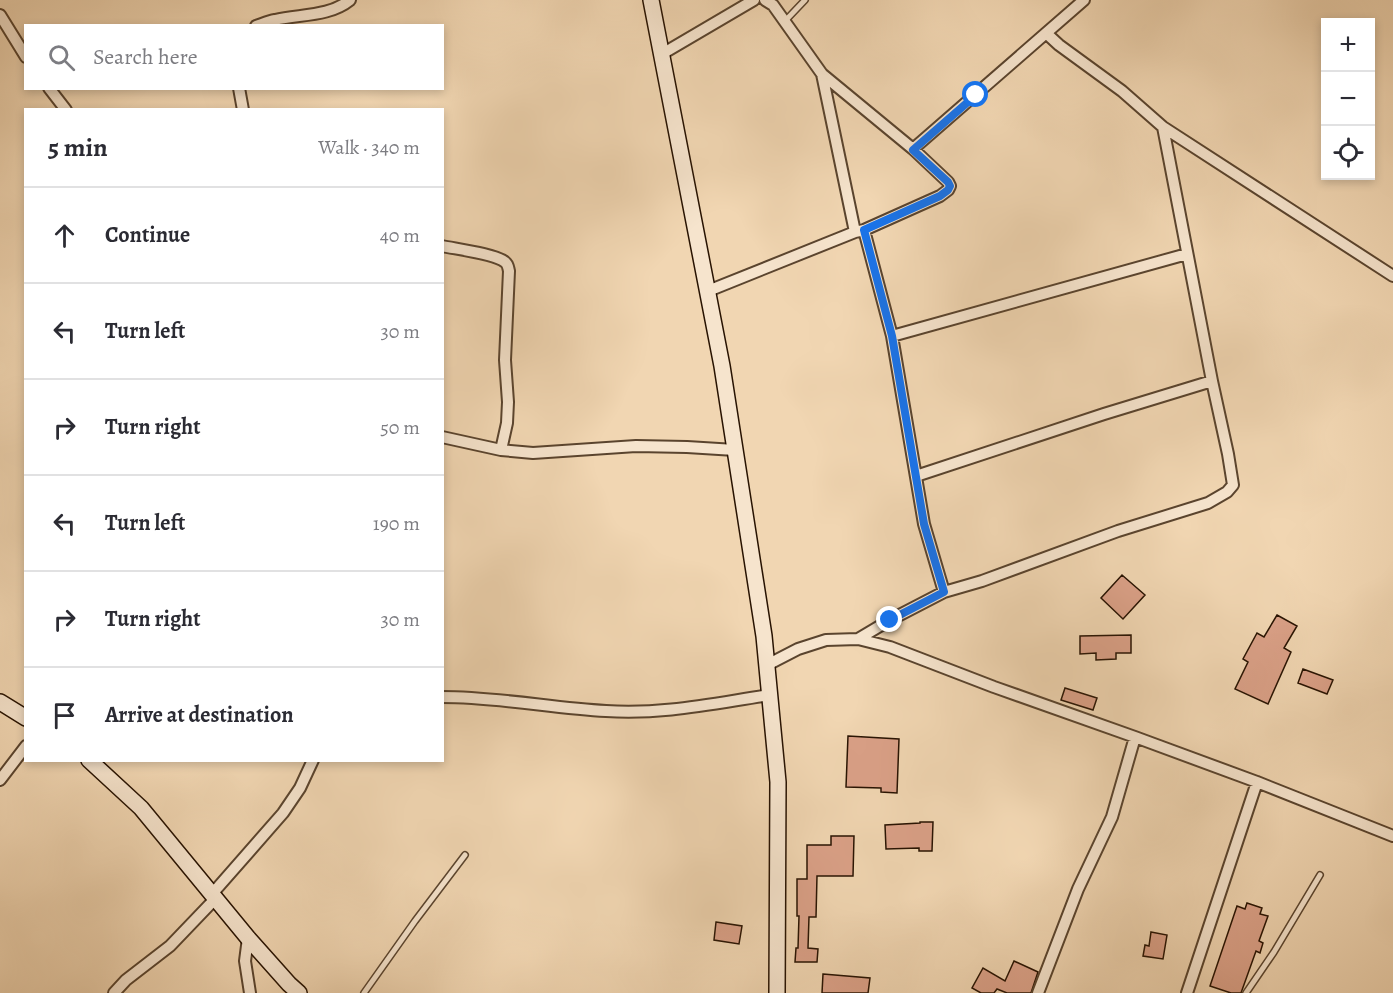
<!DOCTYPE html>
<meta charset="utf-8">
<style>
:root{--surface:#fff;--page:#f7f7f7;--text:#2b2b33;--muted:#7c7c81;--line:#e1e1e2}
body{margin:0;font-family:Alegreya,serif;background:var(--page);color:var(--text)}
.controls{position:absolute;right:18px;top:18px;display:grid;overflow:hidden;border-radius:0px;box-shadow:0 3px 9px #0003}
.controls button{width:54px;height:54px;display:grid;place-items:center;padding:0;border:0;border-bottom:2px solid var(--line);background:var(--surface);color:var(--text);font:30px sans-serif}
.stop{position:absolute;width:18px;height:18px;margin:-14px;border:4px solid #1a73e8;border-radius:50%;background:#fff}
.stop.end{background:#1a73e8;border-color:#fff;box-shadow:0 2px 6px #0008}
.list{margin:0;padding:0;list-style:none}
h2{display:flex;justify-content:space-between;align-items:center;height:78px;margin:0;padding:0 24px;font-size:26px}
h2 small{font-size:20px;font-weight:400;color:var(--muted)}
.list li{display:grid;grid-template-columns:39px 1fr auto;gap:18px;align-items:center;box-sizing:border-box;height:96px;padding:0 24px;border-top:2px solid var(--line)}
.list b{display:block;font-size:22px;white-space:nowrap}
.list em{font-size:20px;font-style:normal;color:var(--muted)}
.icon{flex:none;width:33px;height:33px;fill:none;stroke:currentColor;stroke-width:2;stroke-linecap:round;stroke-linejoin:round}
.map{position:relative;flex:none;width:1393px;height:993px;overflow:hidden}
.search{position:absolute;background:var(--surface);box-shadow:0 3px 9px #0003;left:24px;top:24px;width:420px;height:66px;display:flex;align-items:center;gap:15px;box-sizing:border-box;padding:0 21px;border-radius:0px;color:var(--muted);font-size:22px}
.panel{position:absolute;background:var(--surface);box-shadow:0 3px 9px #0003;left:24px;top:108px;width:420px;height:654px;border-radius:0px}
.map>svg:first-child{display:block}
.building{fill:#dba188;stroke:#281302;stroke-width:1.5}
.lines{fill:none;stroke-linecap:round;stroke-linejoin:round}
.lane-casing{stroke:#5a442e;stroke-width:8}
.street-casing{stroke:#5a442e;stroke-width:14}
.secondary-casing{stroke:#281302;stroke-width:18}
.lane{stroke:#f6e4cd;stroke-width:5}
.street{stroke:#f6e4cd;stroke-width:10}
.secondary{stroke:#f6e4cd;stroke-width:15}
.route{stroke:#1a73e8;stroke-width:8}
</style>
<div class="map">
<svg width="1393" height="993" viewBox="0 0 1393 993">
<rect width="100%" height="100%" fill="#f1d6b2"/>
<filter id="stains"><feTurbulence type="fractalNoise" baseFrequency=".00333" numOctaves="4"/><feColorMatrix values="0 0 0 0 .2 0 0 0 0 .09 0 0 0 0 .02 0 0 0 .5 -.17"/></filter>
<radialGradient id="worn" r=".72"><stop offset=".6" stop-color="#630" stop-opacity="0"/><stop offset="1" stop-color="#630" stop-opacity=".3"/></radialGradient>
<path class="building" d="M 1122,575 L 1145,595 L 1123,619 L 1101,598 Z
M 1277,615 L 1297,626 L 1284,648 L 1291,652 L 1268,704 L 1235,689 L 1248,662 L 1243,659 L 1257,633 L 1264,637 Z
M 1131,635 L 1131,653 L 1116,653 L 1116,659 L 1096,660 L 1096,653 L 1080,654 L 1080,636 Z
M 1303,669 L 1333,680 L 1327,694 L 1298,683 Z
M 1065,688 L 1097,698 L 1093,710 L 1061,700 Z
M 848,736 L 899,739 L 897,793 L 881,792 L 881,788 L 846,787 Z
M 920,822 L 933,822 L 932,851 L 919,851 L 919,848 L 886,849 L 885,825 L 920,823 Z
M 831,836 L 854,836 L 853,876 L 817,876 L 816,917 L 809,917 L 808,948 L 818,949 L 817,962 L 795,962 L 796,948 L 798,948 L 799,916 L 797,916 L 797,879 L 807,879 L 807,845 L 831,845 Z
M 1247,903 L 1262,908 L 1260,914 L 1268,916 L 1259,941 L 1263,943 L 1260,953 L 1256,951 L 1241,993 L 1231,993 L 1210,986 L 1237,906 L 1245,909 Z
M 716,922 L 742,926 L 739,944 L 714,940 Z
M 1151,932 L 1167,935 L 1163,959 L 1143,956 L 1145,945 L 1149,946 Z
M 1014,961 L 1038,972 L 1031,993 L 1007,993 L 997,989 L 994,993 L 981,993 L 972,988 L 983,968 L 1005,981 Z
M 823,974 L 870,978 L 868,993 L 822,993 Z"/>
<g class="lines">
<defs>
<path id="lane" d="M 785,21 L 805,0
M 364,993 L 415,921 L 465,855
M 1246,993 L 1274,952 L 1320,875"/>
<path id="street" d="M 0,15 L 26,57
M 256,26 C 262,24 269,21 275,20 C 299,14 329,17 350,0
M 1046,33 L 1059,45 L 1122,91 L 1163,127 L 1393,276
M 662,54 L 754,0
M 822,74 L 855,232
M 49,88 L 66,110
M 239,88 L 243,110
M 913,149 L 1084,0
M 864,230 L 892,336 L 924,524 L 944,592
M 442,246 C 456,249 496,254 505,262 C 508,264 508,267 509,271 L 505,360 L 508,402 L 507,423 L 501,450
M 708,291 L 855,232 L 864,230 L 940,196 L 948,190 L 950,186 L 948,182 L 913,149 L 822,74 L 773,5 L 765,0
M 892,336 L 1187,254
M 442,437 L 501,450 L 533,453 L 636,446 L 687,447 L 735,450
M 916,476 L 1104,414 L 1212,381 L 1163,127
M 858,639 L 890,620 L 944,592 L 982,581 L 1118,531 L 1208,503 L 1227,492 L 1233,485 L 1228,454 L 1212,381
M 767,665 L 798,649 L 826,640 L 858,639 L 890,647 L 994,687 L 1135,737 L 1257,782 L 1393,836
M 442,697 C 498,697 552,708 606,711 C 662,715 715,703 770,695
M 0,780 L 26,746
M 212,894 L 283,813 L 300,788 L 313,760
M 248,938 L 245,961 L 250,993
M 114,993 L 126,980 L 170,946 L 215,899
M 1038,993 L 1078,889 L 1112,817 L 1135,737
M 1187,993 L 1257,782"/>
<path id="secondary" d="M 651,0 L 722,366 L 764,636 L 778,782 L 777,993
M 0,702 L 26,718
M 89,760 L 141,808 L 248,938 L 289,984 L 299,993"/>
</defs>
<use href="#lane" class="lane-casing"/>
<use href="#street" class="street-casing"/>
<use href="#secondary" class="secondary-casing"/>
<use href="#lane" class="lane"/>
<use href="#street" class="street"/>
<use href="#secondary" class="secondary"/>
</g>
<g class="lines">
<path class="route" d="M 890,620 L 944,592 L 924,524 L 892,336 L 864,230 L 940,196 L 948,190 L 950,186 L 948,182 L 913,150 L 976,95"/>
</g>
<rect width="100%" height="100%" filter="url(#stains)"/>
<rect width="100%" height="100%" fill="url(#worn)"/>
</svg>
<div class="controls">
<button>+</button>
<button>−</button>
<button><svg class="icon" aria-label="locate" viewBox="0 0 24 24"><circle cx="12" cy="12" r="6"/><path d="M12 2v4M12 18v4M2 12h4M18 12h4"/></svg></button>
</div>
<div class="stop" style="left:976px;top:95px"></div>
<div class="stop end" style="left:890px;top:620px"></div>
<div class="search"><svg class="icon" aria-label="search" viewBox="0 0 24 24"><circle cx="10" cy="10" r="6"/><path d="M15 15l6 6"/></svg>Search here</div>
<section class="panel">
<h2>5 min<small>Walk · 340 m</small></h2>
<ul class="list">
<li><svg class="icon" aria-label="ahead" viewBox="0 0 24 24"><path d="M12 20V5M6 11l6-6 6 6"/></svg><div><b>Continue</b></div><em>40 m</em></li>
<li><svg class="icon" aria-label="left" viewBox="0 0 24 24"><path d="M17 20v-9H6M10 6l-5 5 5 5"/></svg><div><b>Turn left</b></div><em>30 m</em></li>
<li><svg class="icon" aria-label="right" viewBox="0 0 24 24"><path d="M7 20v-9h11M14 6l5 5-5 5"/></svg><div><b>Turn right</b></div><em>50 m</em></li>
<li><svg class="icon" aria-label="left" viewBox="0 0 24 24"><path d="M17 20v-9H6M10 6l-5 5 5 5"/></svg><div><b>Turn left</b></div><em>190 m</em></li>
<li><svg class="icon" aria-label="right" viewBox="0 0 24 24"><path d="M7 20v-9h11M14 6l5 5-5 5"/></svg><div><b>Turn right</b></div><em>30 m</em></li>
<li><svg class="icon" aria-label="arrive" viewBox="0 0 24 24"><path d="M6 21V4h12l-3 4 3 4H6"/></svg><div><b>Arrive at destination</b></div></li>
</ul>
</section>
</div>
